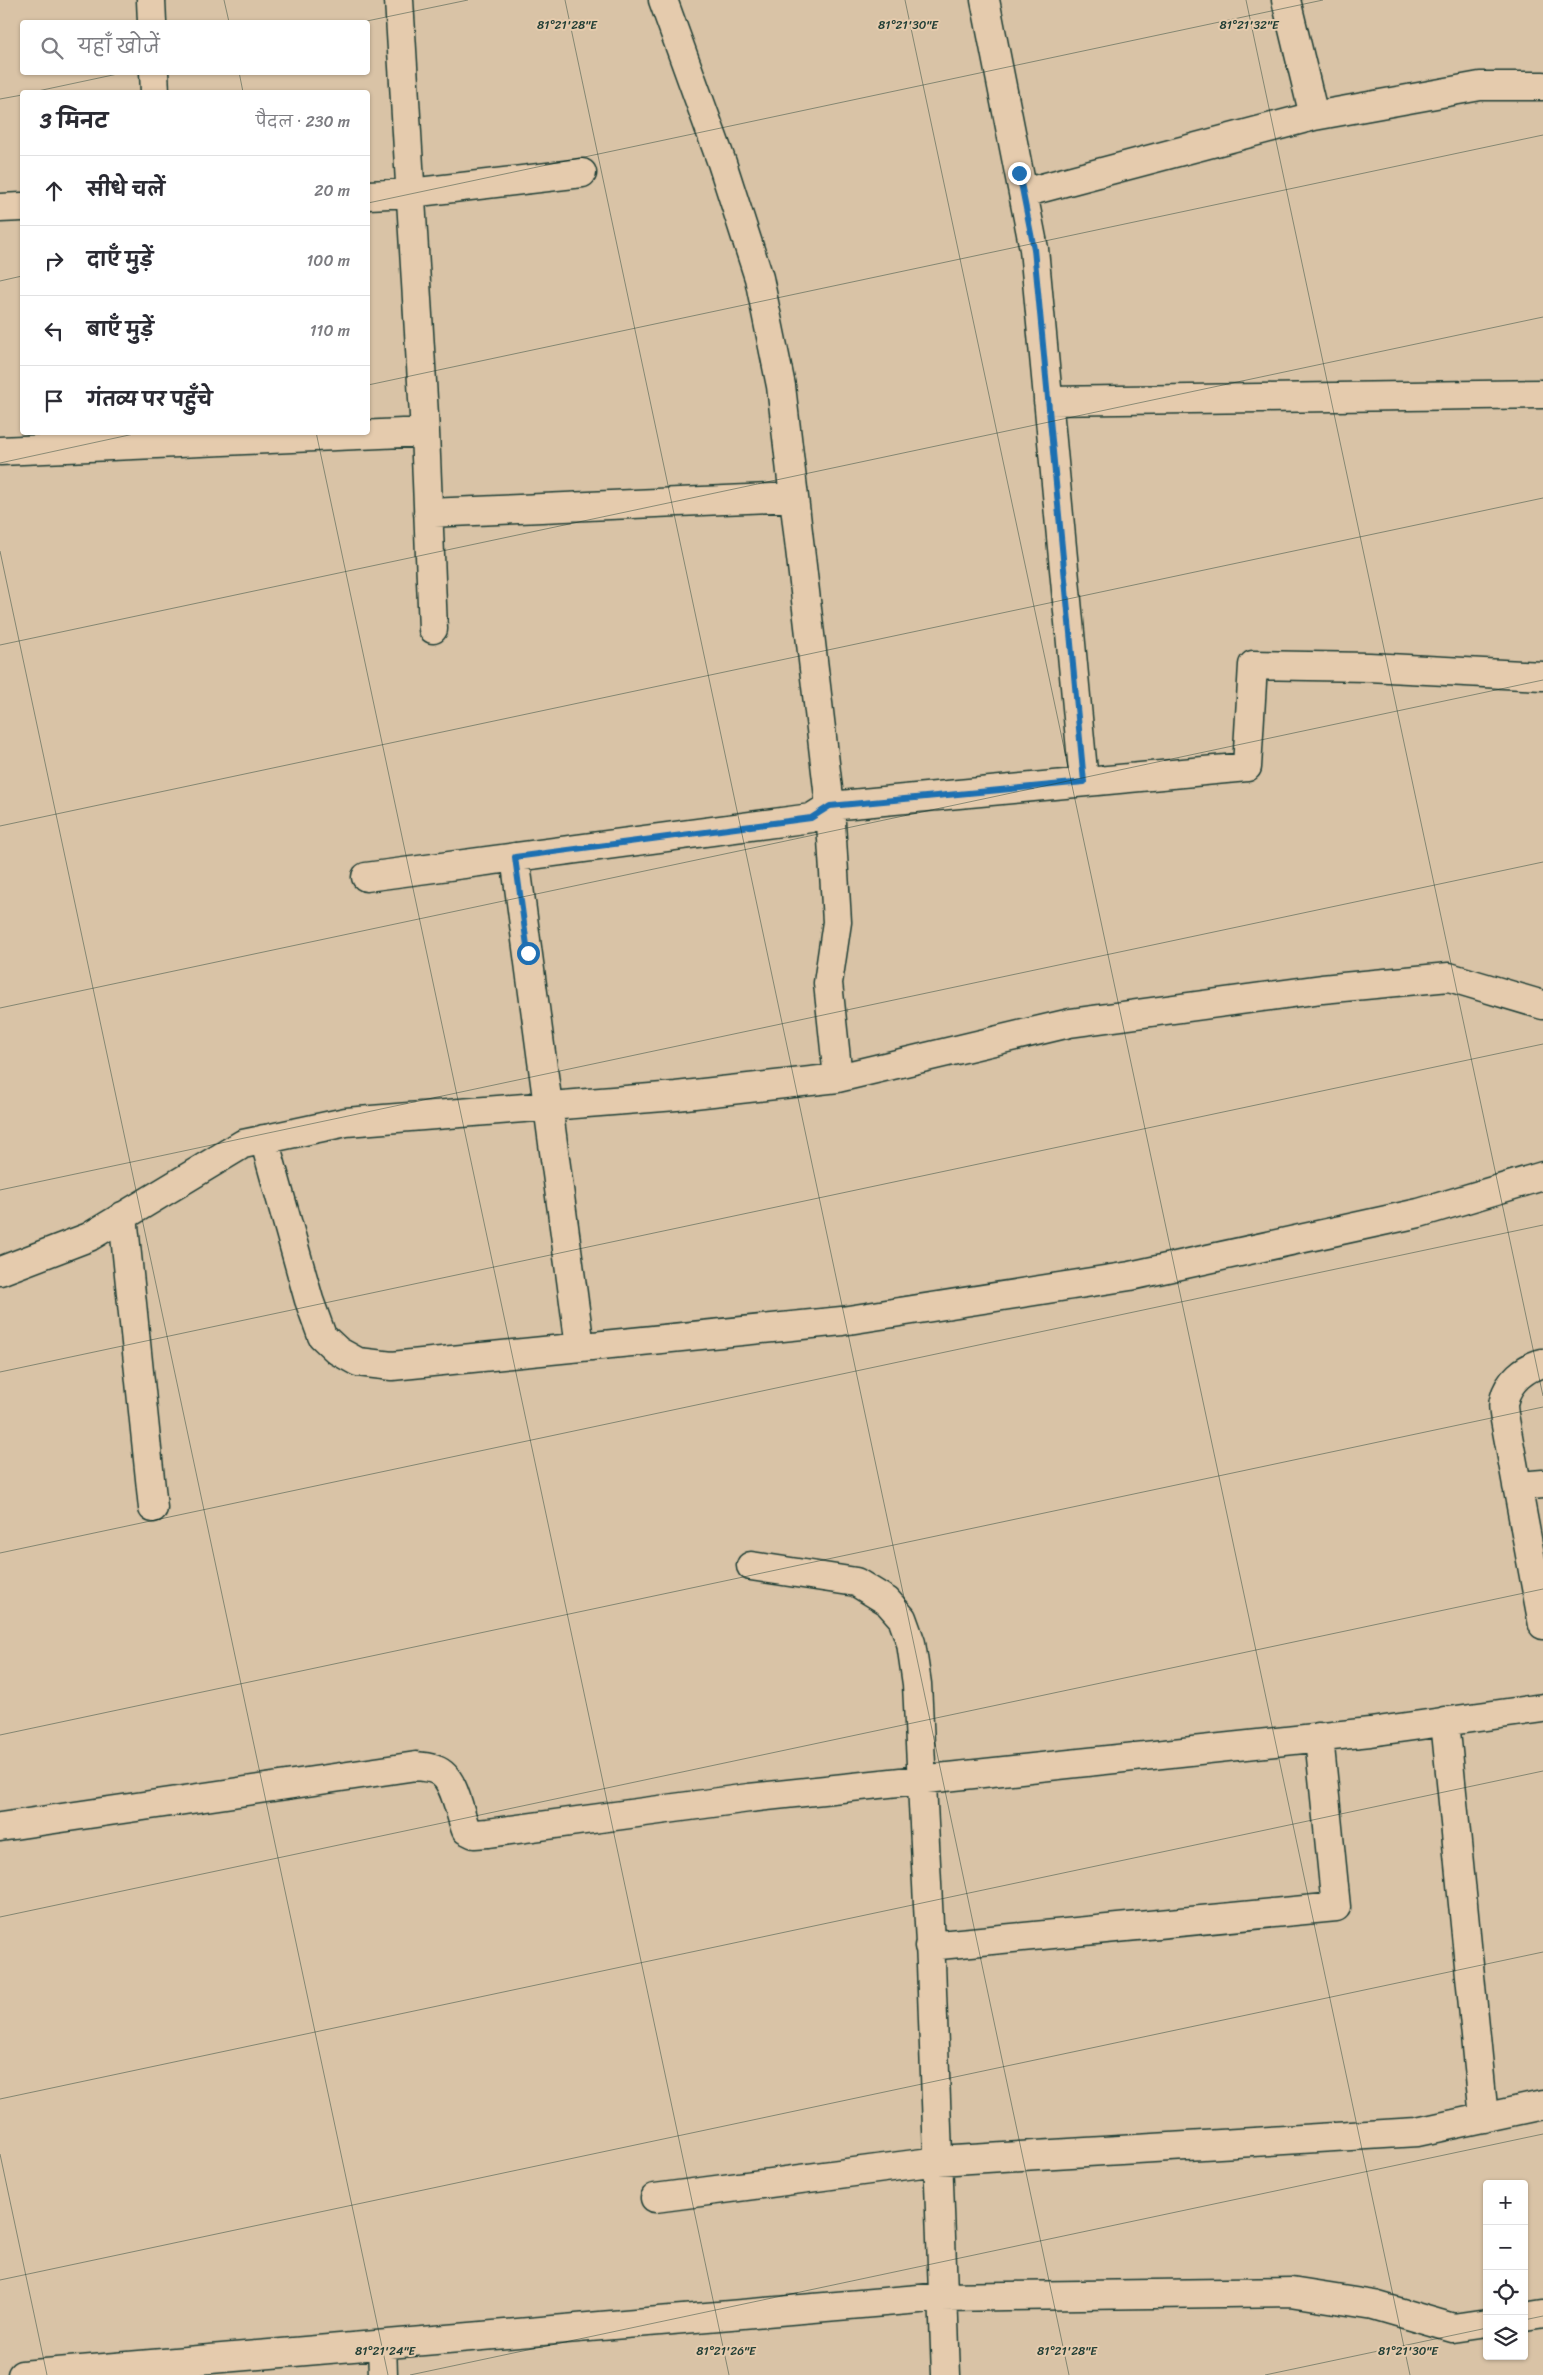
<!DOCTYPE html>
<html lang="hi">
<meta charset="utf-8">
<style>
:root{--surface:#fff;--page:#f2f2f3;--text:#2b2b33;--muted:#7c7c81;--line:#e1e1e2}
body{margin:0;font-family:Sriracha,"Playpen Sans Deva",sans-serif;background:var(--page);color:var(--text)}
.controls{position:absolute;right:15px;bottom:15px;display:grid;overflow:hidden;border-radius:5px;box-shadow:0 1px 4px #0004}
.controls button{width:45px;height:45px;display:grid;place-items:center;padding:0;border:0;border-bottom:1px solid var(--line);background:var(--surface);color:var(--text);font:25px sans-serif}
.stop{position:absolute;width:15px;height:15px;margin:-11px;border:4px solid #1f6fb2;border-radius:50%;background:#fff}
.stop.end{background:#1f6fb2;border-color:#fff;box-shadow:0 1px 5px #0008}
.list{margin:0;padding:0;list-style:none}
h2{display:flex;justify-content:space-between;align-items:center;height:65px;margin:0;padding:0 20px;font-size:21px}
h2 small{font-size:16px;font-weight:400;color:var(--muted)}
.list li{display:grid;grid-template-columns:32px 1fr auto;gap:15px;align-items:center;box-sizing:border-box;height:70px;padding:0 20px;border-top:1px solid var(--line)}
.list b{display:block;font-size:19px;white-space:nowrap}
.list em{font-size:16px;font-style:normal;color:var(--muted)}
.icon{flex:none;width:28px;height:28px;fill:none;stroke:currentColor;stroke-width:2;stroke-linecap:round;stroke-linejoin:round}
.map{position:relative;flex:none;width:1543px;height:2375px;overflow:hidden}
.search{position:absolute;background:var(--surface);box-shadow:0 1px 4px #0004;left:20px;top:20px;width:350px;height:55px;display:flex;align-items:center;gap:12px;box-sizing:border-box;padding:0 18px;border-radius:5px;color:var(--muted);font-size:19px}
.panel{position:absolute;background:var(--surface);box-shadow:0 1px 4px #0004;left:20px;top:90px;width:350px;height:345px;border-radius:5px}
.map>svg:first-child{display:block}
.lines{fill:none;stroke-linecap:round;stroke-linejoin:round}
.minor-casing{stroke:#1f3d34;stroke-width:31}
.minor{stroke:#e5cbad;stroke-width:28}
.route{stroke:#1f6fb2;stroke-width:6}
.ticks{fill:none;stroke:#1f3d34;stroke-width:1;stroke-opacity:0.45}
.ticks-label{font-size:12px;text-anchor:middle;fill:#1f3d34;stroke:#e5cbad;stroke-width:4;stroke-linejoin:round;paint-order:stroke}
</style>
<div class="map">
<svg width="1543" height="2375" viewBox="0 0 1543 2375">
<rect width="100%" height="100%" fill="#d9c3a6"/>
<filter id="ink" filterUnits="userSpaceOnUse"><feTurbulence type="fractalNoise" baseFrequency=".02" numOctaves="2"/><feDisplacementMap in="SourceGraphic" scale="10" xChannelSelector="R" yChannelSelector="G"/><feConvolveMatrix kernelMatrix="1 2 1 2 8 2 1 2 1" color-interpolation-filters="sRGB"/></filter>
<g filter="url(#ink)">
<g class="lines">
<defs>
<path id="minor" d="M 151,0 L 152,22
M 399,0 L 425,432 L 433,629
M 663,0 L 722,163 L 759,278 L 781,386 L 830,806 L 837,922 L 828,983 L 838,1078
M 985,0 L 1034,249 L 1084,782
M 1286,0 L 1314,116 L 1480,86 L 1543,86
M 154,72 L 155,92
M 1023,193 L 1314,116
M 368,195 L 410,193 L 582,173
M 0,208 L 22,207
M 1048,401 L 1543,394
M 0,451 L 425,432
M 428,513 L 794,497
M 515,857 L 580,1347
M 366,877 L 811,818 L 830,806 L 1247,767 L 1253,665 L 1369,667 L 1543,676
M 264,1139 L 309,1300 L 322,1336 L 338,1351 L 358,1362 L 392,1366 L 842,1321 L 1130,1276 L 1419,1213 L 1543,1176
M 123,1216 L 153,1508
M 0,1271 L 89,1237 L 243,1144 L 346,1122 L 676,1096 L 838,1078 L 1070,1023 L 1322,989 L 1449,977 L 1543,1005
M 1543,1363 C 1525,1367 1508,1382 1504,1400 C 1502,1406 1504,1414 1505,1420 L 1543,1625
M 1517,1486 L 1543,1484
M 751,1566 L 856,1582 L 887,1601 L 902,1618 L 911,1643 L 917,1684 L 931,1964 L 946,2375
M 1445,1721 L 1484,2118
M 0,1827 L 416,1766 C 422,1767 430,1767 436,1770 C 455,1777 459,1812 466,1830 L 474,1834 L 488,1833 L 749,1798 L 1370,1732 L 1543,1708
M 929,1946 L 1336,1907 L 1319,1737
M 655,2198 L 938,2161 L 1417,2132 L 1543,2105
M 1524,2318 L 1543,2315
M 382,2345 L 383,2375
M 22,2375 L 943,2297 L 1291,2292 L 1374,2305 L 1453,2328 L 1487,2323"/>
</defs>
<use href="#minor" class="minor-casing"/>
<use href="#minor" class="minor"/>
</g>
</g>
<g class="lines" filter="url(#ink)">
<path class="route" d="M 528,953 L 515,857 L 811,818 L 830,806 L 1084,782 L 1034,249 L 1019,173"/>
</g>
<path class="ticks" d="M 224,0 L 229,22M 565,0 L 1069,2375M 905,0 L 1410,2375M 1246,0 L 1543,1396M 362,22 L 468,0M 239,72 L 243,92M 33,92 L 127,72M 0,99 L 22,95M 368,203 L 1323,0M 0,281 L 22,276M 368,385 L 1543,135M 316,432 L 729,2375M 0,463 L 143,432M 0,551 L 388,2375M 0,645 L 1543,317M 0,826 L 1543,498M 0,1008 L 1543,680M 0,1190 L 1543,862M 0,1372 L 1543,1044M 0,1553 L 1543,1225M 0,1735 L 1543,1407M 0,1917 L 1543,1589M 0,2099 L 1543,1771M 0,2154 L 47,2375M 0,2280 L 1543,1952M 1524,2320 L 1543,2316M 410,2375 L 1543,2134M 1265,2375 L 1487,2328"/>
<g class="ticks-label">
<text x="567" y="29">81°21'28"E</text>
<text x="908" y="29">81°21'30"E</text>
<text x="1249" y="29">81°21'32"E</text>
<text x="385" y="2355">81°21'24"E</text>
<text x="726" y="2355">81°21'26"E</text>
<text x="1067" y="2355">81°21'28"E</text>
<text x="1408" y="2355">81°21'30"E</text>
</g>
</svg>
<div class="controls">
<button>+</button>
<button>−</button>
<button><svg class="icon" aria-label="locate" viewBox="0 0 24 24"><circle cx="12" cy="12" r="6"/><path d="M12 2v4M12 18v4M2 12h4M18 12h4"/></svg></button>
<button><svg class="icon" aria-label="layers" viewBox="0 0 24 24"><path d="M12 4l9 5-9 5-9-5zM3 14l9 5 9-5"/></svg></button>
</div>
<div class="stop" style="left:528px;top:953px"></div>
<div class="stop end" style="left:1019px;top:173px"></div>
<div class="search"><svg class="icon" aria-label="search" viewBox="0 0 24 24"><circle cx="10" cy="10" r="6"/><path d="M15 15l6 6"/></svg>यहाँ खोजें</div>
<section class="panel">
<h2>3 मिनट<small>पैदल · 230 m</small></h2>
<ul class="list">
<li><svg class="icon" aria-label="ahead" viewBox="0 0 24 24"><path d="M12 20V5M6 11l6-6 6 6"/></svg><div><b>सीधे चलें</b></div><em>20 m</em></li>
<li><svg class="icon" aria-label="right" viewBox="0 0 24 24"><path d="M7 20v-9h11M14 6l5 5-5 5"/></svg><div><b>दाएँ मुड़ें</b></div><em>100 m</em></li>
<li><svg class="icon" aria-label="left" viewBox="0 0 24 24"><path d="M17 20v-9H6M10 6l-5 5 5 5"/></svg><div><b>बाएँ मुड़ें</b></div><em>110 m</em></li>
<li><svg class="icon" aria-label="arrive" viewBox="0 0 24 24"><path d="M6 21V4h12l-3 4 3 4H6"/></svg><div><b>गंतव्य पर पहुँचे</b></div></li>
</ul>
</section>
</div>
